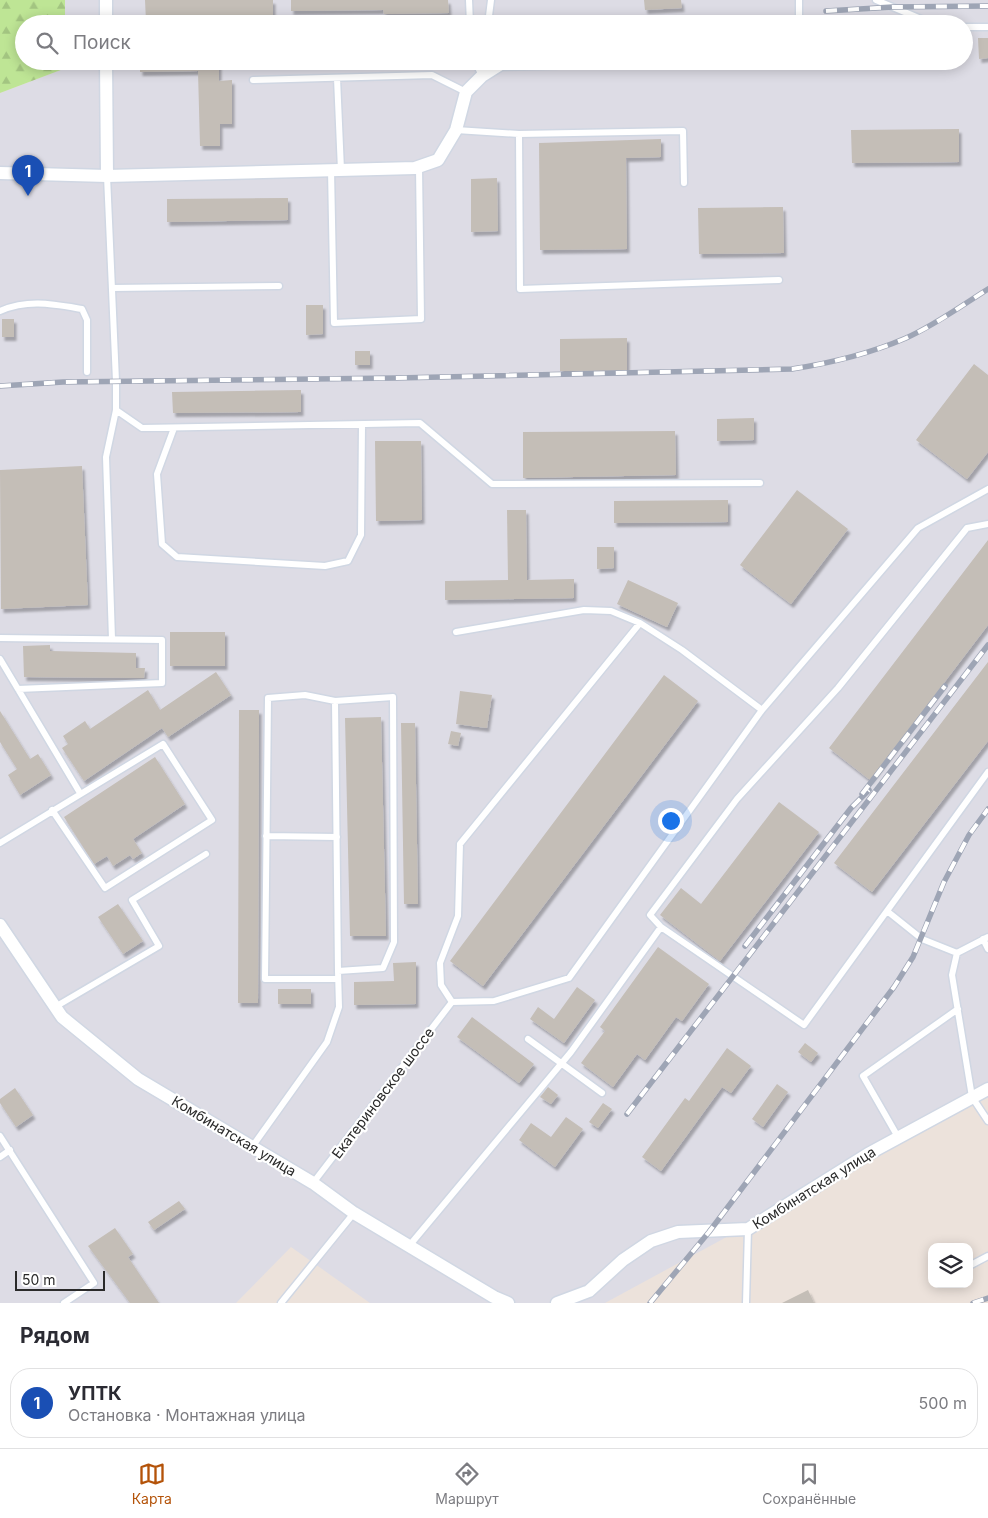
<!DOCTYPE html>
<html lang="ru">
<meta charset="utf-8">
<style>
:root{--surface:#fff;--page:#f7f7f7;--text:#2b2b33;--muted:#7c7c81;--line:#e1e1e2;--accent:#b45309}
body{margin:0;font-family:Inter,sans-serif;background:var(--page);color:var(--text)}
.controls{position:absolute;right:15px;bottom:15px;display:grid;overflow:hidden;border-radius:10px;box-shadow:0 2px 12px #0003}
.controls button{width:45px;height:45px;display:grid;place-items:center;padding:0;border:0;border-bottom:1px solid var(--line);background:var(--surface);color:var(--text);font:25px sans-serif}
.scale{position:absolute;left:15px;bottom:12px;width:90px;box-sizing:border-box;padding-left:5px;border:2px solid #2a2a2a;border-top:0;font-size:14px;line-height:18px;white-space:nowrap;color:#2a2a2a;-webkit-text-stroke:4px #fff;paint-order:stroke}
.you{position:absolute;left:670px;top:820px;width:18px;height:18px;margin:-12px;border:4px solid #fff;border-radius:50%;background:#1a73e8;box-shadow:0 0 0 8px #1a73e833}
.badge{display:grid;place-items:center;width:32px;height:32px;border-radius:50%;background:var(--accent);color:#fff;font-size:16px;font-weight:700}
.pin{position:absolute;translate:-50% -41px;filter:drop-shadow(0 1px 2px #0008)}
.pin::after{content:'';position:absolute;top:26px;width:18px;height:15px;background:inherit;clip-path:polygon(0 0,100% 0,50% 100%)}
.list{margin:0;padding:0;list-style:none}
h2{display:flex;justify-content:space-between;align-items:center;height:65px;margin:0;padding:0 20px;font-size:21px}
h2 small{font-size:16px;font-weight:400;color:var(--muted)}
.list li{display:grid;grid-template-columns:32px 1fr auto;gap:15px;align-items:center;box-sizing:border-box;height:70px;margin:0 10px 10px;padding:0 10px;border:1px solid var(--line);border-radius:20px}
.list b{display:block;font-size:19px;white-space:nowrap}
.list p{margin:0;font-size:16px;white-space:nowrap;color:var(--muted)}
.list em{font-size:16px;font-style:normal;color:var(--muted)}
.icon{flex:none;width:28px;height:28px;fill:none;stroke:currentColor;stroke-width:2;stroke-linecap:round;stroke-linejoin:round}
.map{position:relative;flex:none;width:988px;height:1303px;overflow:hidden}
.search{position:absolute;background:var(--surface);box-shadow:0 2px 12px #0003;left:15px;right:15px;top:15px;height:55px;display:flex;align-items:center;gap:12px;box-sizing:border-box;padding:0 18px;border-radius:28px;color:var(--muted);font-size:19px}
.sheet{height:145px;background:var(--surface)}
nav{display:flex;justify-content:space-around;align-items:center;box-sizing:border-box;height:70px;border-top:1px solid var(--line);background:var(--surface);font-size:14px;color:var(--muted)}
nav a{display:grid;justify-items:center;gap:2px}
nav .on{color:var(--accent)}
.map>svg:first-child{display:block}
.industrial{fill:#dddce5}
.forest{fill:url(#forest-firs)}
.building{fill:#c4beb7;filter:url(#shadow)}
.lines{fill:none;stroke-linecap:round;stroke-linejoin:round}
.lane-casing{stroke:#d0d7e3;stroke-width:9}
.street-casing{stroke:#d0d7e3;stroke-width:15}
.lane{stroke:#fff;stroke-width:6}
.street{stroke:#fff;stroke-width:12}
.rail-casing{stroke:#9ea5b5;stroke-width:5.5}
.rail{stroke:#fff;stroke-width:4;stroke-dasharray:11;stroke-linecap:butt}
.labels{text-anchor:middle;stroke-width:4.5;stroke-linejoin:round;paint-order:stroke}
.street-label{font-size:14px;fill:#2a2a2a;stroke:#fff}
</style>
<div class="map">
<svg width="988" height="1303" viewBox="0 0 988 1303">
<defs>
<pattern id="forest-firs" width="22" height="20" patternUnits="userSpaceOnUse" patternTransform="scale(1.25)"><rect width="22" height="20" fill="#bee595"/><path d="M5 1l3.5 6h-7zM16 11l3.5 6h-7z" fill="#a3c581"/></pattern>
<filter id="shadow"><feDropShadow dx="2.5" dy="4" stdDeviation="1" flood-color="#0004"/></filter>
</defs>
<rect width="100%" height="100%" fill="#ece2db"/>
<path class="industrial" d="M 65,0 L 988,0 L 988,1095 L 605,1303 L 370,1303 L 291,1247 L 236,1303 L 0,1303 L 0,93 L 66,68 L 66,61 L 964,61 L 964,24 L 65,24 Z"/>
<path class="forest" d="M 0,0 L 65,0 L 65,24 L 24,24 L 24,61 L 66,61 L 66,68 L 0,93 Z"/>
<path class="building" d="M 145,0 L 273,0 L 273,20 L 146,21 Z
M 291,0 L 448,0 L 449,13 L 384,14 L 383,10 L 291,11 Z
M 644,0 L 681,0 L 682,8 L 645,10 Z
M 978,38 L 988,38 L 988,58 L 979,59 Z
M 140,61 L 219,61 L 219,81 L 232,80 L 232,124 L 220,124 L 220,146 L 200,146 L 198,71 L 140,72 Z
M 959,129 L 959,162 L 852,163 L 851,130 Z
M 661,139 L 661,157 L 626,158 L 627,249 L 540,250 L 539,143 Z
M 497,178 L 498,231 L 471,232 L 471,179 Z
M 288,198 L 288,220 L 167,222 L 167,199 Z
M 783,207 L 784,253 L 699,254 L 698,208 Z
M 306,305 L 323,305 L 323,334 L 306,335 Z
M 2,319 L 14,319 L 14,337 L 2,337 Z
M 627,338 L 627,370 L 560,371 L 560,339 Z
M 355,351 L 370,351 L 370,365 L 355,365 Z
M 974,364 L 988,375 L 988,452 L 967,479 L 916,440 Z
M 301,390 L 301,412 L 173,413 L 172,392 Z
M 754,418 L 754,440 L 717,441 L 717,419 Z
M 675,431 L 676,475 L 523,478 L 523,432 Z
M 375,441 L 421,441 L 422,520 L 376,521 Z
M 82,466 L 88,605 L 1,609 L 0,470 Z
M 797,490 L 848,529 L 791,604 L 740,565 Z
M 728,500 L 728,522 L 614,523 L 614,501 Z
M 507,510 L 526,510 L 527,580 L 574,579 L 574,598 L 445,600 L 445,581 L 508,580 Z
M 988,540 L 988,625 L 870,780 L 829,748 Z
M 597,547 L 614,547 L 614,568 L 597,569 Z
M 628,580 L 678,603 L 667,627 L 617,604 Z
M 170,632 L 225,632 L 225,666 L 170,666 Z
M 50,645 L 50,651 L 136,653 L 136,668 L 145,668 L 144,678 L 24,677 L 23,646 Z
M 988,662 L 988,741 L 872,892 L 834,863 Z
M 216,672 L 231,695 L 168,737 L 162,728 L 84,781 L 62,748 L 68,744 L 63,736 L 85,721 L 90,729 L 148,690 L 160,710 Z
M 664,675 L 698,701 L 483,986 L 450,961 Z
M 460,691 L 492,695 L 487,728 L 456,724 Z
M 239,710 L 259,710 L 258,1003 L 238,1003 Z
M 0,711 L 30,759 L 38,754 L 51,775 L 20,795 L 8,775 L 17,769 L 0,742 Z
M 381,717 L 386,936 L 350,936 L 345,718 Z
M 401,723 L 415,723 L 418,904 L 404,904 Z
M 451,731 L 461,733 L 458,746 L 448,744 Z
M 155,757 L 185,804 L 133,839 L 142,853 L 133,859 L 130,855 L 113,866 L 107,856 L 94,864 L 64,817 Z
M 779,802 L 819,832 L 720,961 L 660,915 L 681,888 L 701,904 Z
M 118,904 L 143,941 L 123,954 L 98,917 Z
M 658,947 L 709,984 L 682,1021 L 676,1017 L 645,1060 L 637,1054 L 613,1087 L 581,1063 L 605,1031 L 600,1027 Z
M 416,962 L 416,1004 L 354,1005 L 354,982 L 394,981 L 393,963 Z
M 577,987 L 595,1000 L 564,1043 L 530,1019 L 538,1007 L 554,1019 Z
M 278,989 L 311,989 L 311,1004 L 278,1004 Z
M 472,1017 L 534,1064 L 519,1083 L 457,1037 Z
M 805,1043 L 818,1053 L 811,1062 L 798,1052 Z
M 727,1048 L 751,1066 L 731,1093 L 722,1087 L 661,1171 L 642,1157 L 685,1098 L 689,1101 Z
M 777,1084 L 788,1092 L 763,1127 L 752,1119 Z
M 548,1087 L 558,1095 L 551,1104 L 540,1097 Z
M 15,1088 L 33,1115 L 16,1127 L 0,1103 L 0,1099 Z
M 603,1103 L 612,1109 L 598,1128 L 589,1122 Z
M 566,1117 L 583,1129 L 555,1167 L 519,1140 L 531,1123 L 551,1137 Z
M 179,1201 L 185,1209 L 154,1230 L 148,1222 Z
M 115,1228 L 133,1254 L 128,1257 L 159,1303 L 130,1303 L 88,1246 Z
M 808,1290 L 814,1303 L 782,1303 Z"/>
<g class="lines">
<defs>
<path id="lane" d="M 469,0 L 470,24
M 799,0 L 799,24
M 876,0 L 933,24
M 484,24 L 489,16 L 491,0
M 964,27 L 988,27
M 475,61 L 482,76
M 337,78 L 341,170
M 253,80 L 432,75 L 466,92
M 456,130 L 519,134 L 683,131 L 684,183
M 519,134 L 520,289 L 779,280
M 331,170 L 334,323 L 421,319 L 419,167
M 107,176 L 116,381 L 116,410 L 106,457 L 112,639
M 112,288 L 279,286
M 0,311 C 28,299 52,304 82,309 L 87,320 L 87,372
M 116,410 L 142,428 L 420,423 L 492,484 L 760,483
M 174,428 L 157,474 L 162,544 L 177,557 L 325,566 L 348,561 L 361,535 L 362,425
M 456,632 L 584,610 L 611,611 L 640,623 L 682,650 L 762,710
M 0,638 L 162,640 L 162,683 L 18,689
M 0,659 L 80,793
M 335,701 L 305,695 L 268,698 L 265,979 L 338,979
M 266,836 L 337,837
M 0,843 L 163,744 L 212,820 L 105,888 L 52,810
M 887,911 L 922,939 L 957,953 L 988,937
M 661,927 L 650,915 L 737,799 L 838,688 L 967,528 L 988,524
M 983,939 L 988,949
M 957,953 L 952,975 L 972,1097 L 988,1121
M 452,1002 L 494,1001 L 569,978 L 762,710 L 918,528 L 988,489
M 452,1002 L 441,985 L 440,963 L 458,916 L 460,844 L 640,623
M 55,1007 L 159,946 L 132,900 L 206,854
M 528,1039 L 602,1093
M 0,1136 L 94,1283 L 64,1303
M 898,1137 L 863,1076 L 958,1009
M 252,1147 L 327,1042 L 339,1007 L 338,971 L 335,701 L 393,697 L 394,942 L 383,968 L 338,971
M 0,1157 L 10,1150
M 313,1183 L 452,1002
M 409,1246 L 571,1052 L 661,927 L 804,1025 L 988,772
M 969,1266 L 988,1256
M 281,1303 L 354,1213
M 746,1303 L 748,1229"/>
<path id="street" d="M 106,0 L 106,24
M 106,61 L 107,176
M 0,173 L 107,176 L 415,168 L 438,160 L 456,130 L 466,92 L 482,76 L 501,64 L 622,61
M 0,925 L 62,1017 L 138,1079 L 313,1183 L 354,1213 L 494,1297 L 508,1303
M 557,1303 L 589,1291 L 623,1260 L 651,1241 L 678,1232 L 748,1229 L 868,1154 L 988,1089"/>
</defs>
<use href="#lane" class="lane-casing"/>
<use href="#street" class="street-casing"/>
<use href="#lane" class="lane"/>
<use href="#street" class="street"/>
<defs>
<path id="rail" d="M 826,11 L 893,7 L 988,6
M 0,386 L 63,382 L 396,378 L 792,369 C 831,363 869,354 906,338 C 935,325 961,306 988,289
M 862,794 L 945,686
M 745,946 L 851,808 L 869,790
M 627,1114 L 988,645
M 650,1303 L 709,1232 L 894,987 L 913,957 L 944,882 L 969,835 L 988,809
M 973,1303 L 988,1298"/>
</defs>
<use href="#rail" class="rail-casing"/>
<use href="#rail" class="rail"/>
</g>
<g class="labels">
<g class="street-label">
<text transform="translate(383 1093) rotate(-53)" y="5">Екатериновское шоссе</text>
<text transform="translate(234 1136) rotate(31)" y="5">Комбинатская улица</text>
<text transform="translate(814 1188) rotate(-32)" y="5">Комбинатская улица</text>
</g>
</g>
</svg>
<div class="controls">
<button><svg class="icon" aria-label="layers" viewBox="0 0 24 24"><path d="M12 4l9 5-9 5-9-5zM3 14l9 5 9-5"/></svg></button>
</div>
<div class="scale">50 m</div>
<div class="you"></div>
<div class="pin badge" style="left:28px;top:196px;background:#1a4fb4">1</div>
<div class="search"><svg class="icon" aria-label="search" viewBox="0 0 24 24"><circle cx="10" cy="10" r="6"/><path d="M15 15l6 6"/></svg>Поиск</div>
</div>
<section class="sheet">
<h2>Рядом<small></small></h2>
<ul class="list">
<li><span class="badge" style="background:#1a4fb4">1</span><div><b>УПТК</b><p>Остановка · Монтажная улица</p></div><em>500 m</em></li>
</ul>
</section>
<nav>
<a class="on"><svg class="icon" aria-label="map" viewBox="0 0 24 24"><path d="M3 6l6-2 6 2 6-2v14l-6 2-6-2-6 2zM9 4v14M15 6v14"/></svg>Карта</a>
<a><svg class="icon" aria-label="directions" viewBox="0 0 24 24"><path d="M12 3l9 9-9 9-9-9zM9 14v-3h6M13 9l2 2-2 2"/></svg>Маршрут</a>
<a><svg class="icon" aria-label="saved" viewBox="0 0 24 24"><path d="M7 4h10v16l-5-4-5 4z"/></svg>Сохранённые</a>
</nav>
